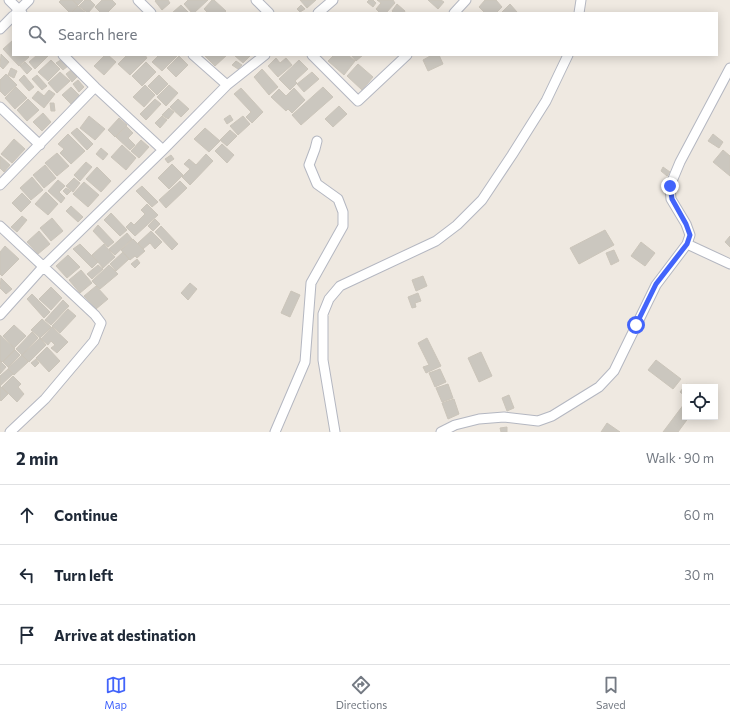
<!DOCTYPE html>
<meta charset="utf-8">
<style>
:root{--surface:#fff;--page:#f6f6f7;--text:#1f2937;--muted:#747a83;--line:#e0e1e3;--accent:#4264fb}
body{margin:0;font-family:Commissioner,sans-serif;background:var(--page);color:var(--text)}
.controls{position:absolute;right:12px;bottom:12px;display:grid;overflow:hidden;border-radius:0px;box-shadow:0 2px 10px #0003}
.controls button{width:36px;height:36px;display:grid;place-items:center;padding:0;border:0;border-bottom:1px solid var(--line);background:var(--surface);color:var(--text);font:20px sans-serif}
.stop{position:absolute;width:12px;height:12px;margin:-9px;border:3px solid #4264fb;border-radius:50%;background:#fff}
.stop.end{background:#4264fb;border-color:#fff;box-shadow:0 1px 4px #0008}
.list{margin:0;padding:0;list-style:none}
h2{display:flex;justify-content:space-between;align-items:center;height:52px;margin:0;padding:0 16px;font-size:17px}
h2 small{font-size:13px;font-weight:400;color:var(--muted)}
.list li{display:grid;grid-template-columns:26px 1fr auto;gap:12px;align-items:center;box-sizing:border-box;height:60px;padding:0 16px;border-top:1px solid var(--line)}
.list b{display:block;font-size:15px;white-space:nowrap}
.list em{font-size:13px;font-style:normal;color:var(--muted)}
.icon{flex:none;width:22px;height:22px;fill:none;stroke:currentColor;stroke-width:2;stroke-linecap:round;stroke-linejoin:round}
.map{position:relative;flex:none;width:730px;height:432px;overflow:hidden}
.search{position:absolute;background:var(--surface);box-shadow:0 2px 10px #0003;left:12px;right:12px;top:12px;height:44px;display:flex;align-items:center;gap:10px;box-sizing:border-box;padding:0 14px;border-radius:0px;color:var(--muted);font-size:15px}
.sheet{height:232px;background:var(--surface)}
nav{display:flex;justify-content:space-around;align-items:center;box-sizing:border-box;height:56px;border-top:1px solid var(--line);background:var(--surface);font-size:11px;color:var(--muted)}
nav a{display:grid;justify-items:center;gap:2px}
nav .on{color:var(--accent)}
.map>svg:first-child{display:block}
.building{fill:#cbc7bf;stroke:#cbc5ba}
.lines{fill:none;stroke-linecap:round;stroke-linejoin:round}
.minor-casing{stroke:#b4b7c1;stroke-width:11}
.minor{stroke:#fff;stroke-width:9}
.route{stroke:#4264fb;stroke-width:5}
</style>
<div class="map">
<svg width="730" height="432" viewBox="0 0 730 432">
<rect width="100%" height="100%" fill="#efe9e1"/>
<path class="building" d="M 61,0 L 72,0 L 78,6 L 70,13 L 59,2 Z
M 73,0 L 83,0 L 78,5 Z
M 85,0 L 90,0 L 95,5 L 88,13 L 79,6 Z
M 102,0 L 112,0 L 116,4 L 107,13 L 101,13 L 95,7 Z
M 156,0 L 168,0 L 170,3 L 162,10 L 155,1 Z
M 188,0 L 208,0 L 194,13 L 192,13 L 184,4 Z
M 212,0 L 214,0 L 226,11 L 224,13 L 208,13 L 204,9 Z
M 300,0 L 316,0 L 307,8 Z
M 369,0 L 373,0 L 376,3 L 373,7 L 367,2 Z
M 377,0 L 393,0 L 395,3 L 386,13 L 380,13 L 376,9 L 381,3 Z
M 428,0 L 441,0 L 444,2 L 438,9 Z
M 485,0 L 496,0 L 502,7 L 496,13 L 485,13 L 479,7 Z
M 397,4 L 405,11 L 404,13 L 394,13 L 392,11 Z
M 510,4 L 517,12 L 516,13 L 501,13 Z
M 181,5 L 189,13 L 172,13 Z
M 301,5 L 305,9 L 300,12 L 297,9 Z
M 78,6 L 86,13 L 71,13 Z
M 13,40 L 13,55 L 27,55 L 29,57 L 19,66 L 3,49 Z
M 1,54 L 9,62 L 3,69 L 0,66 Z
M 37,55 L 47,55 L 48,56 L 35,69 L 29,62 Z
M 105,55 L 108,55 L 116,62 L 104,75 L 94,66 Z
M 127,55 L 145,55 L 147,58 L 130,75 L 118,64 Z
M 159,55 L 178,55 L 162,71 L 152,62 Z
M 206,55 L 227,55 L 215,66 L 205,56 Z
M 234,55 L 248,55 L 250,56 L 243,63 Z
M 334,55 L 348,55 L 355,61 L 344,75 L 328,61 Z
M 351,55 L 363,55 L 356,61 Z
M 432,55 L 439,55 L 443,64 L 428,71 L 423,60 Z
M 179,56 L 188,65 L 176,77 L 167,68 Z
M 276,58 L 280,63 L 286,58 L 292,65 L 278,77 L 268,66 Z
M 62,59 L 68,66 L 63,70 L 56,63 Z
M 51,60 L 60,69 L 48,81 L 38,72 Z
M 299,60 L 308,69 L 295,81 L 297,83 L 290,90 L 279,79 Z
M 236,61 L 242,65 L 238,69 L 232,65 Z
M 25,62 L 32,69 L 27,74 L 20,66 Z
M 146,62 L 156,72 L 142,86 L 132,76 Z
M 358,64 L 373,77 L 362,90 L 347,76 Z
M 11,68 L 17,71 L 14,78 L 8,75 Z
M 262,69 L 278,87 L 269,95 L 254,77 Z
M 71,70 L 77,77 L 72,82 L 66,74 Z
M 60,72 L 70,81 L 57,93 L 48,83 Z
M 312,72 L 319,79 L 304,92 L 297,84 Z
M 6,74 L 17,85 L 5,96 L 0,91 L 0,80 Z
M 24,75 L 34,87 L 29,91 L 19,80 Z
M 37,75 L 47,86 L 42,90 L 32,79 Z
M 159,75 L 168,84 L 157,95 L 148,86 Z
M 78,80 L 84,87 L 79,92 L 73,84 Z
M 145,85 L 155,95 L 144,107 L 133,97 Z
M 169,85 L 178,93 L 166,106 L 157,97 Z
M 16,87 L 27,98 L 15,109 L 5,98 Z
M 71,87 L 80,96 L 71,104 L 62,95 Z
M 323,87 L 333,97 L 301,125 L 292,115 Z
M 241,88 L 263,112 L 252,123 L 246,117 L 251,112 L 234,94 Z
M 294,88 L 305,100 L 292,113 L 288,109 L 286,111 L 271,97 L 279,89 L 286,96 Z
M 49,90 L 55,94 L 44,108 L 32,98 L 38,91 L 44,96 Z
M 28,99 L 39,110 L 27,121 L 17,110 Z
M 155,99 L 161,104 L 146,120 L 140,114 Z
M 178,99 L 189,109 L 181,117 L 170,107 Z
M 50,103 L 54,103 L 55,111 L 51,111 Z
M 339,106 L 347,114 L 333,127 L 325,119 Z
M 169,108 L 174,112 L 168,119 L 162,115 Z
M 43,113 L 51,122 L 42,131 L 33,122 Z
M 230,115 L 233,120 L 227,124 L 224,119 Z
M 89,116 L 105,129 L 95,140 L 80,128 Z
M 162,116 L 167,120 L 160,128 L 155,123 Z
M 243,116 L 250,124 L 238,135 L 230,126 Z
M 119,118 L 127,125 L 115,137 L 108,130 Z
M 126,126 L 133,133 L 128,138 L 135,145 L 130,150 L 116,137 Z
M 77,128 L 93,144 L 87,150 L 71,133 Z
M 205,128 L 220,141 L 209,152 L 194,139 Z
M 230,130 L 237,136 L 227,146 L 220,140 Z
M 68,134 L 85,151 L 71,164 L 60,153 L 64,149 L 58,144 Z
M 713,134 L 723,142 L 719,148 L 708,141 Z
M 14,139 L 25,149 L 12,163 L 1,154 Z
M 141,140 L 149,147 L 139,158 L 131,151 Z
M 222,144 L 234,155 L 227,163 L 215,151 Z
M 122,145 L 136,158 L 126,170 L 111,157 Z
M 101,148 L 108,154 L 103,160 L 96,154 Z
M 723,150 L 730,156 L 730,176 L 713,162 Z
M 57,153 L 69,166 L 57,176 L 45,163 Z
M 206,154 L 213,161 L 190,185 L 182,177 L 190,169 L 184,164 L 189,159 L 196,165 Z
M 171,155 L 174,159 L 168,163 L 165,159 Z
M 0,156 L 10,165 L 4,172 L 0,168 Z
M 86,162 L 92,167 L 80,181 L 74,175 Z
M 172,164 L 183,175 L 169,189 L 158,178 Z
M 45,165 L 56,178 L 44,188 L 33,175 Z
M 97,167 L 111,181 L 101,192 L 86,179 Z
M 663,167 L 670,172 L 667,176 L 661,171 Z
M 32,177 L 43,190 L 31,200 L 20,188 Z
M 74,178 L 80,183 L 73,192 L 66,186 Z
M 58,180 L 65,186 L 59,192 L 65,198 L 61,203 L 48,191 Z
M 180,181 L 187,188 L 166,208 L 159,200 Z
M 84,182 L 99,195 L 88,207 L 73,194 Z
M 142,186 L 158,202 L 152,207 L 136,191 Z
M 66,188 L 71,191 L 67,195 L 63,191 Z
M 46,192 L 58,204 L 48,215 L 35,204 Z
M 22,193 L 31,202 L 21,212 L 12,203 Z
M 147,204 L 158,215 L 135,236 L 126,227 L 131,222 L 134,225 L 145,214 L 141,210 Z
M 71,206 L 83,217 L 78,222 L 66,211 Z
M 111,213 L 127,230 L 120,236 L 104,220 Z
M 22,216 L 27,220 L 17,232 L 11,227 Z
M 52,218 L 63,231 L 51,241 L 40,228 Z
M 155,219 L 160,224 L 153,231 L 148,226 Z
M 98,225 L 114,242 L 108,247 L 93,231 Z
M 161,226 L 178,244 L 172,250 L 155,232 Z
M 605,230 L 614,245 L 579,264 L 570,248 Z
M 39,231 L 50,244 L 38,254 L 27,242 Z
M 151,231 L 162,242 L 155,249 L 150,243 L 143,249 L 138,243 Z
M 127,233 L 132,239 L 115,255 L 109,249 Z
M 730,236 L 730,247 L 725,242 Z
M 133,239 L 145,251 L 137,258 L 135,256 L 130,260 L 121,250 Z
M 641,242 L 655,253 L 645,266 L 631,256 Z
M 80,244 L 98,262 L 92,268 L 73,249 Z
M 104,244 L 115,257 L 103,268 L 92,255 Z
M 5,246 L 19,259 L 2,276 L 0,274 L 0,252 Z
M 614,250 L 619,261 L 611,265 L 606,253 Z
M 123,252 L 129,259 L 116,271 L 110,264 Z
M 68,255 L 80,267 L 67,278 L 56,266 Z
M 137,259 L 140,263 L 135,268 L 131,264 Z
M 98,265 L 103,269 L 92,279 L 87,274 Z
M 109,265 L 118,274 L 100,289 L 92,281 Z
M 81,270 L 92,283 L 80,293 L 69,280 Z
M 423,276 L 427,286 L 416,291 L 412,280 Z
M 1,278 L 12,289 L 6,294 L 0,288 Z
M 190,283 L 197,289 L 188,300 L 181,293 Z
M 96,286 L 108,299 L 96,309 L 84,296 Z
M 51,287 L 62,298 L 51,310 L 39,299 Z
M 291,291 L 300,295 L 290,317 L 281,313 Z
M 418,293 L 421,301 L 415,303 L 416,307 L 412,308 L 408,297 Z
M 32,294 L 50,312 L 44,318 L 27,299 Z
M 63,300 L 69,306 L 51,325 L 45,320 Z
M 68,309 L 76,316 L 60,333 L 52,326 Z
M 42,319 L 51,327 L 40,338 L 31,330 Z
M 14,325 L 26,336 L 14,348 L 3,336 Z
M 52,327 L 68,342 L 57,353 L 51,348 L 55,345 L 51,341 L 48,345 L 41,339 Z
M 32,332 L 38,338 L 22,355 L 16,349 Z
M 0,335 L 15,349 L 2,362 L 0,360 Z
M 40,338 L 46,345 L 29,362 L 22,355 Z
M 427,338 L 441,366 L 426,373 L 423,367 L 429,365 L 418,343 Z
M 47,347 L 60,361 L 49,372 L 36,358 Z
M 15,350 L 20,355 L 8,367 L 3,362 Z
M 481,352 L 492,376 L 479,382 L 468,358 Z
M 22,355 L 28,362 L 14,375 L 8,368 Z
M 36,359 L 39,363 L 35,367 L 31,363 Z
M 656,360 L 681,379 L 673,389 L 648,370 Z
M 0,361 L 6,367 L 0,374 Z
M 8,369 L 13,374 L 0,386 L 0,376 Z
M 440,369 L 446,382 L 435,387 L 429,373 Z
M 13,376 L 21,384 L 18,387 L 24,394 L 17,402 L 2,387 Z
M 448,384 L 453,398 L 442,402 L 436,388 Z
M 686,384 L 690,387 L 685,387 L 685,396 L 680,392 Z
M 0,386 L 8,394 L 1,401 L 0,400 Z
M 509,395 L 514,408 L 507,411 L 502,398 Z
M 454,399 L 459,414 L 448,419 L 442,403 Z
M 684,404 L 685,417 L 689,417 L 678,432 L 663,432 Z
M 607,423 L 620,432 L 601,432 Z
M 507,427 L 507,432 L 501,432 L 500,428 Z"/>
<g class="lines">
<defs>
<path id="minor" d="M 9,0 L 22,13
M 138,0 L 151,13
M 256,0 L 269,13
M 16,13 L 29,0
M 318,13 L 333,0
M 454,13 L 466,0
M 579,13 L 581,0
M 0,29 L 13,16
M 63,55 L 95,87 L 163,150
M 193,55 L 227,85
M 312,55 L 358,101 L 407,55
M 0,107 L 40,145
M 0,185 L 95,87
M 0,226 L 95,315 L 101,323 L 94,341 L 45,399 L 10,432
M 687,244 L 730,264
M 0,315 L 44,266 L 163,150 L 227,85 L 265,55
M 275,432 L 305,362 L 311,283 L 343,226 L 343,212 L 338,199 L 317,184 L 309,165 L 315,149 L 317,141
M 335,432 L 323,360 L 323,314 L 329,299 L 340,286 L 436,241 L 457,225 L 482,200 L 512,155 L 546,101 L 568,55
M 441,432 L 455,425 L 479,419 L 504,417 L 538,421 L 552,416 L 599,387 L 614,371 L 656,285 L 687,244 L 690,235 L 686,224 L 671,199 L 670,186 L 680,162 L 730,68"/>
</defs>
<use href="#minor" class="minor-casing"/>
<use href="#minor" class="minor"/>
</g>
<g class="lines">
<path class="route" d="M 636,325 L 656,284 L 687,244 L 690,235 L 686,224 L 672,199 L 670,186"/>
</g>
</svg>
<div class="controls">
<button><svg class="icon" aria-label="locate" viewBox="0 0 24 24"><circle cx="12" cy="12" r="6"/><path d="M12 2v4M12 18v4M2 12h4M18 12h4"/></svg></button>
</div>
<div class="stop" style="left:636px;top:325px"></div>
<div class="stop end" style="left:670px;top:186px"></div>
<div class="search"><svg class="icon" aria-label="search" viewBox="0 0 24 24"><circle cx="10" cy="10" r="6"/><path d="M15 15l6 6"/></svg>Search here</div>
</div>
<section class="sheet">
<h2>2 min<small>Walk · 90 m</small></h2>
<ul class="list">
<li><svg class="icon" aria-label="ahead" viewBox="0 0 24 24"><path d="M12 20V5M6 11l6-6 6 6"/></svg><div><b>Continue</b></div><em>60 m</em></li>
<li><svg class="icon" aria-label="left" viewBox="0 0 24 24"><path d="M17 20v-9H6M10 6l-5 5 5 5"/></svg><div><b>Turn left</b></div><em>30 m</em></li>
<li><svg class="icon" aria-label="arrive" viewBox="0 0 24 24"><path d="M6 21V4h12l-3 4 3 4H6"/></svg><div><b>Arrive at destination</b></div></li>
</ul>
</section>
<nav>
<a class="on"><svg class="icon" aria-label="map" viewBox="0 0 24 24"><path d="M3 6l6-2 6 2 6-2v14l-6 2-6-2-6 2zM9 4v14M15 6v14"/></svg>Map</a>
<a><svg class="icon" aria-label="directions" viewBox="0 0 24 24"><path d="M12 3l9 9-9 9-9-9zM9 14v-3h6M13 9l2 2-2 2"/></svg>Directions</a>
<a><svg class="icon" aria-label="saved" viewBox="0 0 24 24"><path d="M7 4h10v16l-5-4-5 4z"/></svg>Saved</a>
</nav>
